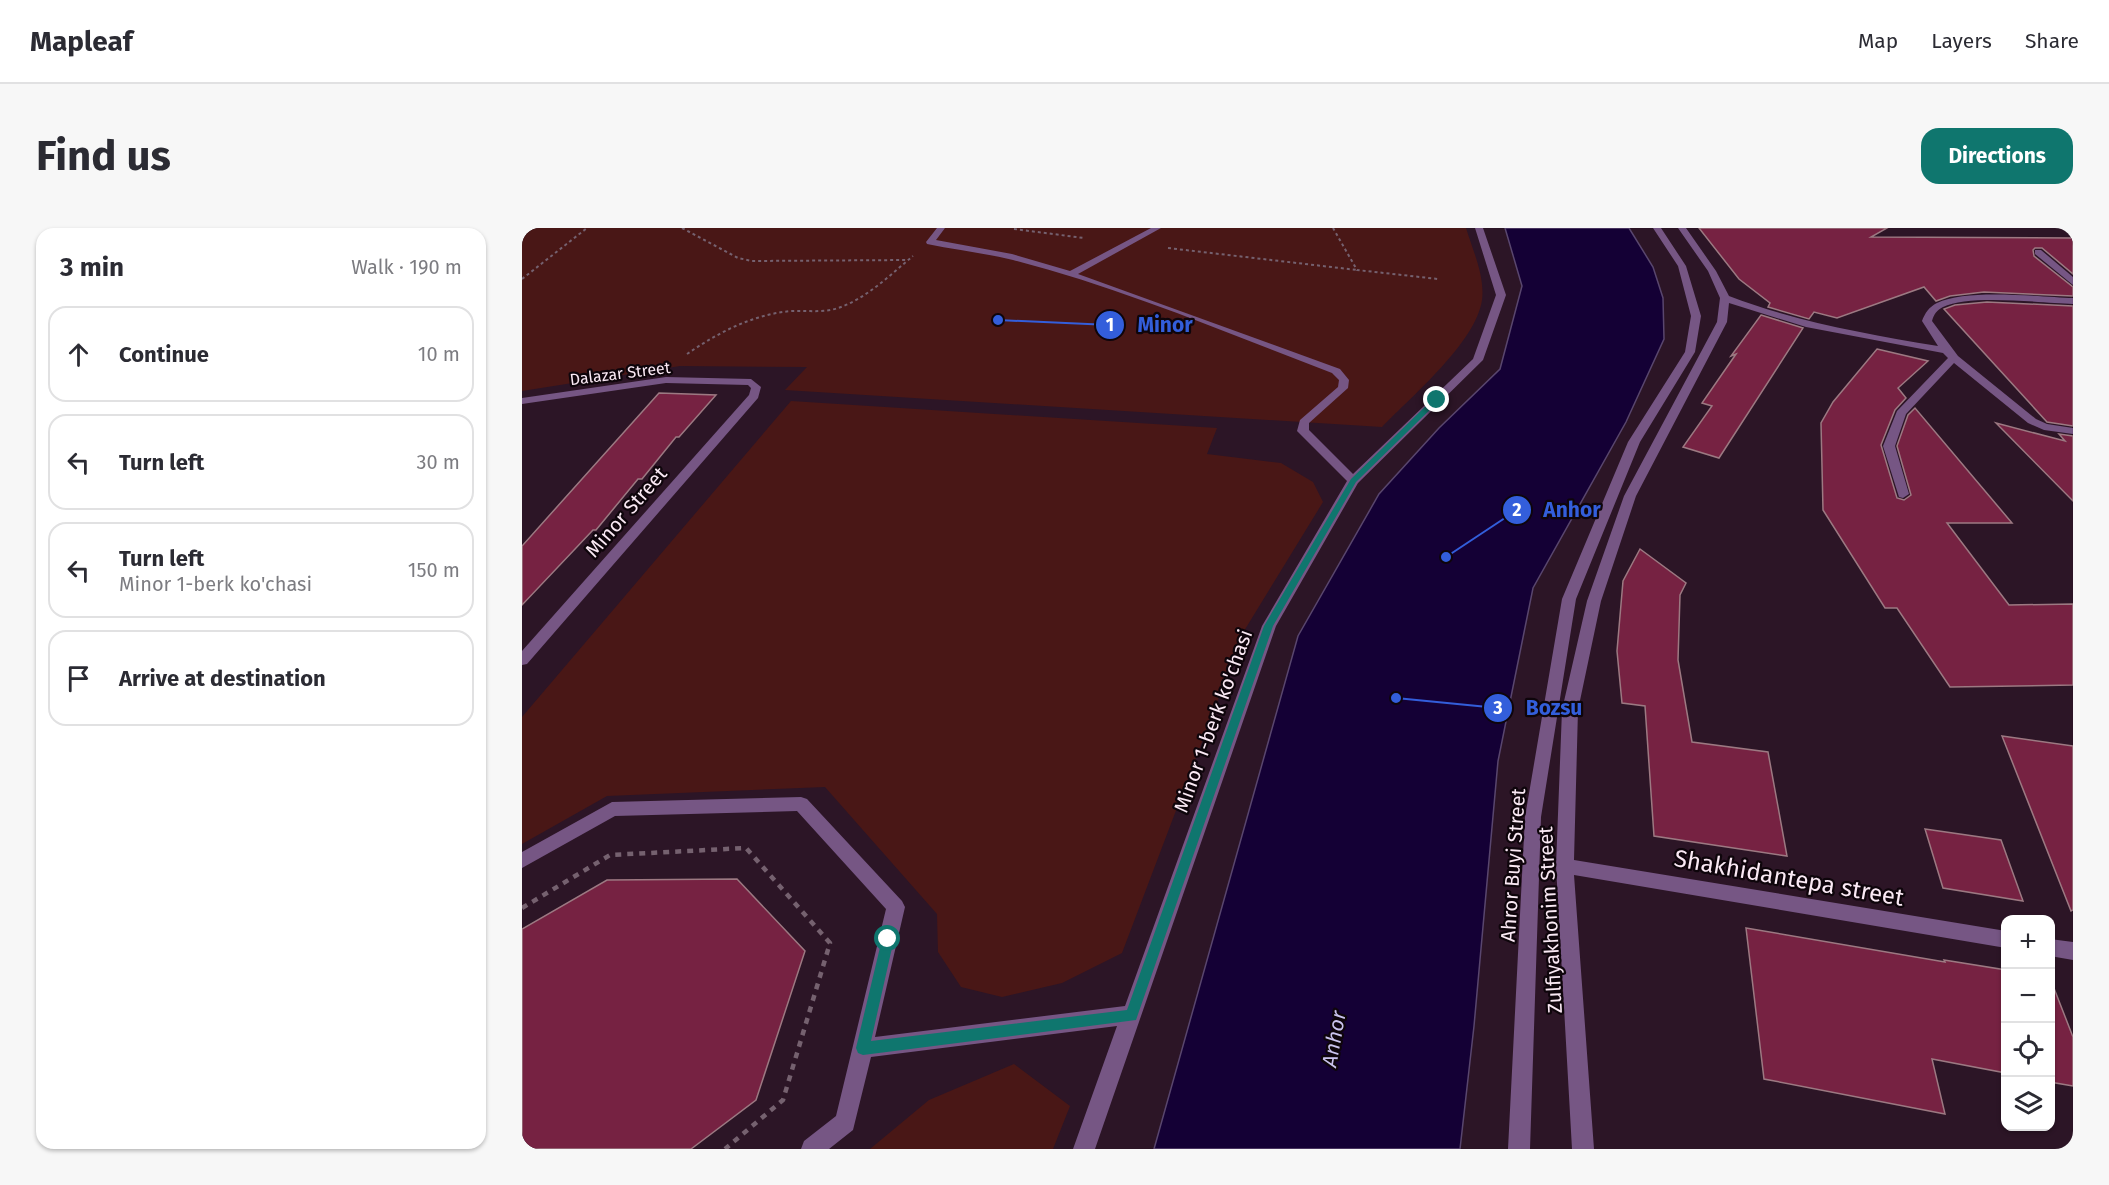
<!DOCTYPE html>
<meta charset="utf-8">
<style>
:root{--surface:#fff;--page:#f7f7f7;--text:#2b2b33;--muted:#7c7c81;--line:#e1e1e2;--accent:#0f766e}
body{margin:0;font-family:"Fira Sans",sans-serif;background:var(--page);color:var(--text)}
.controls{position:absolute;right:18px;bottom:18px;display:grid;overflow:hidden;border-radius:12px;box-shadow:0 2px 4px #0004}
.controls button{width:54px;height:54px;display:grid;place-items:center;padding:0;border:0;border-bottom:2px solid var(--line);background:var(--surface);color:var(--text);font:30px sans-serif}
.stop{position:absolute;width:18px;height:18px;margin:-14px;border:4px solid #0f766e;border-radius:50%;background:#fff}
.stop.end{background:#0f766e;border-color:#fff;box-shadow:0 2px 6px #0008}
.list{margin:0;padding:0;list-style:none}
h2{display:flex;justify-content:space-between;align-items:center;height:78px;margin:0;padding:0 24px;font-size:26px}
h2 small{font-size:20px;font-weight:400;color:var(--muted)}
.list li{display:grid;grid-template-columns:39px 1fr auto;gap:18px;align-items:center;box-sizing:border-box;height:96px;margin:0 12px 12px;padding:0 12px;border:2px solid var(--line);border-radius:18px}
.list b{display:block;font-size:22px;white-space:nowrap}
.list p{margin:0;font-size:20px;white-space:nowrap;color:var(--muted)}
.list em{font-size:20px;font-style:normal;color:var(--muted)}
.icon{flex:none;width:33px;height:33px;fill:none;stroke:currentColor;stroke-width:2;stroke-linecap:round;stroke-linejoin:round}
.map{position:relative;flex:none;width:1551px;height:921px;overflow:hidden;border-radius:18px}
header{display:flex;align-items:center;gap:36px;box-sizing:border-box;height:84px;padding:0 30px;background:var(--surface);border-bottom:2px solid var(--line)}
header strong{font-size:28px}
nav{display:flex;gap:33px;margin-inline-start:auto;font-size:21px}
.intro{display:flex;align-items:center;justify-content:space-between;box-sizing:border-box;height:144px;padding:0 36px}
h1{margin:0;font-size:42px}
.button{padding:15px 27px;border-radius:18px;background:var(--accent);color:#fff;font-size:21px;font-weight:700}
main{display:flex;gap:36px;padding:0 36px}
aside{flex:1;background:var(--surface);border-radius:18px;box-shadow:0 2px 4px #0004}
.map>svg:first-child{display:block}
.green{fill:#491716}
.water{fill:#140035;stroke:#59466e;stroke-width:1.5}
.building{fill:#762242;stroke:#9c7982;stroke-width:1.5}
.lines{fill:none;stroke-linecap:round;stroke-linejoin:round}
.path-far1{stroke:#75616f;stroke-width:2;stroke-dasharray:3 3;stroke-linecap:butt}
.path{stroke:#75616f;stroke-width:4.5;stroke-dasharray:6 6;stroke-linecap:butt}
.minor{fill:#765684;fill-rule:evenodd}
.route{fill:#0f766e}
.labels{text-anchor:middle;stroke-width:4.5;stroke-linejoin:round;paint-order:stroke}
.far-street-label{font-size:16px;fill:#fae9f4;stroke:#0e050b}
.street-label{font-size:20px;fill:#fae9f4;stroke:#0e050b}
.water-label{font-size:21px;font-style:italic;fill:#cac3ee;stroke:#0e050b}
.near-street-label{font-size:24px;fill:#fae9f4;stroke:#0e050b}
.leader{fill:none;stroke:#335edb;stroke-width:2}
.callout-dot{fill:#335edb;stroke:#0e050b;stroke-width:2}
.mark-label{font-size:18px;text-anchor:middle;font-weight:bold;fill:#fff}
.callout-label{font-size:21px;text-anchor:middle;font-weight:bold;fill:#335edb;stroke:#0e050b;stroke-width:4.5;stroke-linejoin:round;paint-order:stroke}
</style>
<header>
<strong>Mapleaf</strong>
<nav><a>Map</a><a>Layers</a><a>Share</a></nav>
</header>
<div class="intro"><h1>Find us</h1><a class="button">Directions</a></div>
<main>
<aside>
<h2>3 min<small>Walk · 190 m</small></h2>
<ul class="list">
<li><svg class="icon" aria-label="ahead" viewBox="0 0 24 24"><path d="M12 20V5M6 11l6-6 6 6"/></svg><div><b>Continue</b></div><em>10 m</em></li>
<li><svg class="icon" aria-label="left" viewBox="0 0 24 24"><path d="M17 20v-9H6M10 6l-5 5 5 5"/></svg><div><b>Turn left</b></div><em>30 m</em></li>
<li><svg class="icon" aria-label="left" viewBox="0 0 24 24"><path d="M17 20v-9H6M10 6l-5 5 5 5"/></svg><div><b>Turn left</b><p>Minor 1-berk ko'chasi</p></div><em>150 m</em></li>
<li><svg class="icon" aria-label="arrive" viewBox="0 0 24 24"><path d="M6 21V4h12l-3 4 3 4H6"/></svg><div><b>Arrive at destination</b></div></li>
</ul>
</aside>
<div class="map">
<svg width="1551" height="921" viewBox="0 0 1551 921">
<rect width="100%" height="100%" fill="#2c1526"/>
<path class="green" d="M 0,0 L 944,0 C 951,23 963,48 960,72 C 954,114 890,168 860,199 L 263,162 L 285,139 L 158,138 L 0,163 Z
M 269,173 L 695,200 L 685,226 L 759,235 L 791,254 L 801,274 L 722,403 L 600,725 L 540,755 L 480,769 L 439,759 L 416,724 L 415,686 L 303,559 L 85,568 L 0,616 L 0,489 Z
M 492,836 L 548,878 L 531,921 L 348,921 L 407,872 Z"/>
<path class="water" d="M 983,0 L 1107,0 L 1131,39 L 1141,70 L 1142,111 L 1104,194 L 1011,360 L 976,533 L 952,798 L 938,921 L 632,921 L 776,408 L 857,266 L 917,200 L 978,141 L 1000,58 Z"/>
<path class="building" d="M 1177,0 L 1365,0 L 1349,9 L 1551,10 L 1551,46 L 1520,20 L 1513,20 L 1511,22 L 1512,28 L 1551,59 L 1551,68 L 1462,64 L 1428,68 L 1414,73 L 1402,59 L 1315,90 L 1292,84 L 1287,91 L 1246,79 L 1248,75 L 1217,51 Z
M 1465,74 L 1551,78 L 1551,198 L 1525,194 L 1422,81 L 1433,77 Z
M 1239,87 L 1281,100 L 1197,230 L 1161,219 L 1190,178 L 1180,175 L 1214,126 L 1209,128 Z
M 1355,121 L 1406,133 L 1376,160 L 1384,170 L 1373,182 L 1359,217 L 1375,270 L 1382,272 L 1389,267 L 1375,218 L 1386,187 L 1393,180 L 1490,295 L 1425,295 L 1487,377 L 1551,376 L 1551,457 L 1428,459 L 1375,380 L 1363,380 L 1301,282 L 1299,195 L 1311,174 Z
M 137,165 L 194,167 L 157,209 L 154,209 L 120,251 L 116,251 L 74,302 L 71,302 L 0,377 L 0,318 Z
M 1474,195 L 1543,213 L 1537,206 L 1551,208 L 1551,273 Z
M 1118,321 L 1164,355 L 1158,367 L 1156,432 L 1170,514 L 1246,524 L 1265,628 L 1132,608 L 1123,478 L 1100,475 L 1095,423 L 1101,353 Z
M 1480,508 L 1551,518 L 1551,682 L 1549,683 Z
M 1403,601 L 1479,612 L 1501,673 L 1421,660 Z
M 215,651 L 283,723 L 234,872 L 169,921 L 0,921 L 0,701 L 85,652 Z
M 1224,700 L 1423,734 L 1422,732 L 1484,742 L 1484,845 L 1410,831 L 1423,886 L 1242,851 Z
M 1528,750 L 1551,809 L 1551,858 L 1528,854 Z"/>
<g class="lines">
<path class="path-far1" d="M 160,0 L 216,30 L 230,33 L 385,32
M 811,0 L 835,42 L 916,51
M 492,1 L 562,10
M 646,20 L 835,42
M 0,51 L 65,0
M 165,126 C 194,106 226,89 261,84 C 279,81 298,86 316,80 C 344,71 368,47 391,28"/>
<path class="path" d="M 0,680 L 88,627 L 224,620 L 308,715 L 261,872 L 203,921"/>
<path class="minor" d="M 415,0 L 423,0 L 414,12 L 490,26 L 548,43 L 629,0 L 639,0 L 556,46 L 818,141 L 827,152 L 826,160 L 787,195 L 787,202 L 831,246 L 951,131 L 974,67 L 953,0 L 961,0 L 984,67 L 961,132 L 836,255 L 754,398 L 573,921 L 551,921 L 595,798 L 349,829 L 331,902 L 307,921 L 279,921 L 282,913 L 314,888 L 364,681 L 275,583 L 93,588 L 0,640 L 0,624 L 90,574 L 279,569 L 285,571 L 380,673 L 383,679 L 353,809 L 603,778 L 740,398 L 825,253 L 775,203 L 778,192 L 816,159 L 817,152 L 810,145 C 705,105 600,60 491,32 C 463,25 433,22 405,16 L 404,14 Z
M 1131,0 L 1139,0 L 1164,38 L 1179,88 L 1173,124 L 1118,214 L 1054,371 L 1019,589 L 1008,921 L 986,921 L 1003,589 L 1040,371 L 1106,214 L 1163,124 L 1169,88 L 1156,38 Z
M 1156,0 L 1164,0 L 1194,43 L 1207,68 C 1275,94 1345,106 1416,118 L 1400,93 C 1403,85 1407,79 1415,75 C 1445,60 1516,69 1551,70 L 1551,76 C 1520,75 1447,66 1421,79 C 1415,82 1412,86 1410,93 L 1436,128 L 1514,191 L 1525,196 L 1551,200 L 1551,206 L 1522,202 L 1506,195 L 1432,135 L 1384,186 L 1373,218 L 1387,266 L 1381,270 L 1377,269 L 1361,218 L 1375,183 L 1426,130 L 1421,125 L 1284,99 L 1207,75 L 1205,94 L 1114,268 L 1079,373 L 1056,482 L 1052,632 L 1484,703 L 1484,720 L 1052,647 L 1072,921 L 1050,921 L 1034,638 L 1040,482 L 1065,373 L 1102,268 L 1195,94 L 1198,70 L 1186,43 Z
M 1513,22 L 1519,22 L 1551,49 L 1551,57 L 1513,26 Z
M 144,149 L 229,151 L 239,159 L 236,170 L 5,436 L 0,437 L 0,423 L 227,167 L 229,160 L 226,157 L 144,155 L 0,176 L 0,170 Z
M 1528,711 L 1551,714 L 1551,732 L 1528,728 Z"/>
</g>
<path class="route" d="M 912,170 L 918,172 L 834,254 L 751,398 L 614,792 L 341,827 L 336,825 L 334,820 L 360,711 L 366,706 L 372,711 L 349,813 L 605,782 L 742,398 L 829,251 Z"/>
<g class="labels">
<g class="far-street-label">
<text transform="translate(98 145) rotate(-7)" y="6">Dalazar Street</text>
</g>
<g class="street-label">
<text transform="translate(104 284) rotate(-49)" y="7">Minor Street</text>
<text transform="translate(691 493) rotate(-70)" y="7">Minor 1-berk ko'chasi</text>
<text transform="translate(991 637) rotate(-86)" y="7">Ahror Buyi Street</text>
<text transform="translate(1028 692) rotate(-93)" y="7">Zulfiyakhonim Street</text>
</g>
<g class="water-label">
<text transform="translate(812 811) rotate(-80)" y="7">Anhor</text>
</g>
<g class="near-street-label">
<text transform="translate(1267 650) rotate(10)" y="8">Shakhidantepa street</text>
</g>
</g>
<path class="leader" d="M476 92L588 97M924 329L995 282M874 470L976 480"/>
<g class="callout-dot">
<circle cx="476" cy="92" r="6"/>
<circle cx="924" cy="329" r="6"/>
<circle cx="874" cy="470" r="6"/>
<circle cx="588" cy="97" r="15"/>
<circle cx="995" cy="282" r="15"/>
<circle cx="976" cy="480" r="15"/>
</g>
<g class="mark-label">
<text x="588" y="103">1</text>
<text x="995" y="288">2</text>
<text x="976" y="486">3</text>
</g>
<g class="callout-label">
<text x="643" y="104">Minor</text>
<text x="1050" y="289">Anhor</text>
<text x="1032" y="487">Bozsu</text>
</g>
</svg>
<div class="controls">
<button>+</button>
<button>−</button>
<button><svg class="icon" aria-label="locate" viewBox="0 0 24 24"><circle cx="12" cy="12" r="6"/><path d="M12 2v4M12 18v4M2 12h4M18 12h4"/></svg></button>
<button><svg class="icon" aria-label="layers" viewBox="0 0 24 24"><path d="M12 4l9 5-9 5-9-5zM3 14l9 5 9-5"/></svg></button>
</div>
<div class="stop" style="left:366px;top:711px"></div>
<div class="stop end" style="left:915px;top:172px"></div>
</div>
</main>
